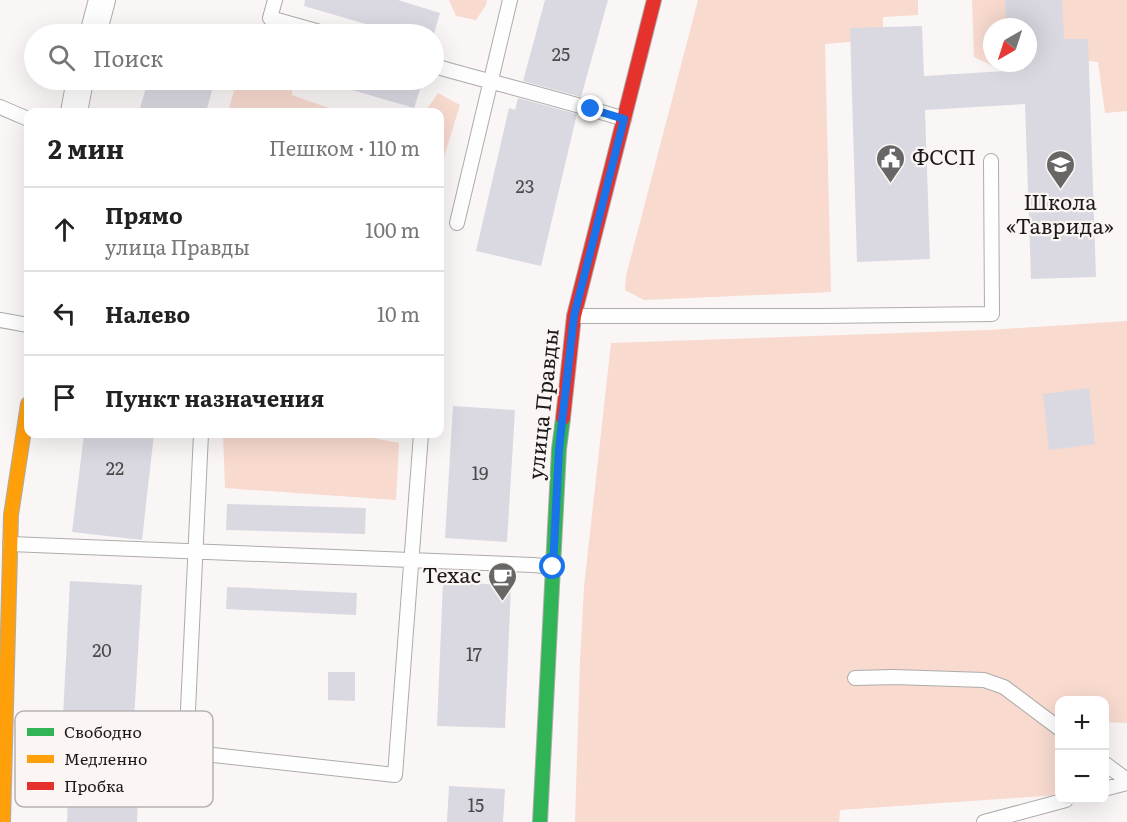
<!DOCTYPE html>
<html lang="ru">
<meta charset="utf-8">
<style>
:root{--surface:#fff;--page:#f2f2f2;--text:#222;--muted:#767676;--line:#e0e0e0}
body{margin:0;font-family:Literata,serif;background:var(--page);color:var(--text)}
.controls{position:absolute;right:18px;bottom:18px;display:grid;overflow:hidden;border-radius:12px;box-shadow:0 6px 24px #0002}
.controls button{width:54px;height:54px;display:grid;place-items:center;padding:0;border:0;border-bottom:2px solid var(--line);background:var(--surface);color:var(--text);font:30px sans-serif}
.compass{position:absolute;left:983px;top:18px;width:54px;height:54px;border-radius:50%;background:var(--surface);box-shadow:0 6px 24px #0002;rotate:219deg}
.stop{position:absolute;width:18px;height:18px;margin:-14px;border:4px solid #1a73e8;border-radius:50%;background:#fff}
.stop.end{background:#1a73e8;border-color:#fff;box-shadow:0 2px 6px #0008}
.list{margin:0;padding:0;list-style:none}
h2{display:flex;justify-content:space-between;align-items:center;height:78px;margin:0;padding:0 24px;font-size:26px}
h2 small{font-size:20px;font-weight:400;color:var(--muted)}
.list li{display:grid;grid-template-columns:39px 1fr auto;gap:18px;align-items:center;box-sizing:border-box;height:84px;padding:0 24px;border-top:2px solid var(--line)}
.list b{display:block;font-size:22px;white-space:nowrap}
.list p{margin:0;font-size:20px;white-space:nowrap;color:var(--muted)}
.list em{font-size:20px;font-style:normal;color:var(--muted)}
.icon{flex:none;width:33px;height:33px;fill:none;stroke:currentColor;stroke-width:2;stroke-linecap:round;stroke-linejoin:round}
.map{position:relative;flex:none;width:1127px;height:822px;overflow:hidden}
.search{position:absolute;background:var(--surface);box-shadow:0 6px 24px #0002;left:24px;top:24px;width:420px;height:66px;display:flex;align-items:center;gap:15px;box-sizing:border-box;padding:0 21px;border-radius:33px;color:var(--muted);font-size:22px}
.panel{position:absolute;background:var(--surface);box-shadow:0 6px 24px #0002;left:24px;top:108px;width:420px;height:330px;border-radius:12px}
.map>svg:first-child{display:block}
.green{fill:#f8dacf;fill-rule:evenodd}
.building{fill:#dad9e2}
.lines{fill:none;stroke-linecap:round;stroke-linejoin:round}
.lane-casing{stroke:#aeabab;stroke-width:16}
.street-casing{stroke:#aeabab;stroke-width:28}
.fast-casing{stroke:#aeabab;stroke-width:16}
.slow-casing{stroke:#aeabab;stroke-width:16}
.jam-casing{stroke:#aeabab;stroke-width:16}
.lane{stroke:#fefefe;stroke-width:14}
.street{stroke:#fefefe;stroke-width:26}
.fast{stroke:#30b455;stroke-width:14}
.slow{stroke:#ff9f0a;stroke-width:14}
.jam{stroke:#e5322d;stroke-width:14}
.route{stroke:#1a73e8;stroke-width:8}
.labels{text-anchor:middle;stroke-width:4.5;stroke-linejoin:round;paint-order:stroke}
.number-label{font-size:18px;fill:#4c4a4b}
.poi-label{font-size:21px;fill:#1c1a19;stroke:#fbf5f3;text-anchor:start}
.street-label{font-size:21px;fill:#1c1a19;stroke:#fbf5f3}
.key{fill:#fbf5f3;stroke:#b8b3b2;stroke-width:1.5}
.key-label{font-size:16px;fill:#1c1a19}
</style>
<div class="map">
<svg width="1127" height="822" viewBox="0 0 1127 822">
<rect width="100%" height="100%" fill="#f9f6f5"/>
<path class="green" d="M 449,0 L 487,0 L 486,5 L 476,20 L 456,16 Z
M 698,0 L 918,0 L 918,15 L 883,17 L 883,39 L 825,44 L 831,292 L 644,300 L 625,290 L 626,276 Z
M 972,0 L 1127,0 L 1127,111 L 1105,113 L 1098,62 L 1075,60 L 1028,65 L 1017,77 L 974,57 ZM 992,27 L 1028,27 L 1028,63 L 992,63 Z
M 237,80 L 292,80 L 292,95 L 340,112 L 228,112 Z
M 438,93 L 460,105 L 440,170 L 440,112 L 425,112 Z
M 1127,321 L 1127,723 L 1105,722 L 1104,700 L 1060,700 L 1059,795 L 840,810 L 839,822 L 575,822 L 580,661 L 584,587 L 611,343 L 988,330 Z
M 223,434 L 353,434 L 399,443 L 396,500 L 225,488 Z"/>
<path class="building" d="M 305,0 L 398,0 L 440,13 L 434,34 L 400,34 L 304,6 Z
M 545,0 L 608,0 L 581,97 L 523,81 Z
M 1005,0 L 1062,0 L 1064,39 L 1088,39 L 1096,277 L 1031,279 L 1025,104 L 925,110 L 930,259 L 857,262 L 850,28 L 922,26 L 924,76 L 1024,70 L 1024,63 L 1028,63 L 1028,27 L 1006,27 Z
M 148,80 L 215,80 L 206,112 L 139,112 Z
M 339,80 L 423,80 L 414,108 L 338,86 Z
M 518,98 L 577,114 L 541,266 L 476,251 L 509,108 L 515,110 Z
M 1089,388 L 1095,444 L 1049,450 L 1043,394 Z
M 453,406 L 515,410 L 507,542 L 445,538 Z
M 84,434 L 154,434 L 142,540 L 72,532 Z
M 227,504 L 366,508 L 365,534 L 226,530 Z
M 70,581 L 142,585 L 134,720 L 63,716 Z
M 443,582 L 511,585 L 505,728 L 437,726 Z
M 227,587 L 357,593 L 356,615 L 226,609 Z
M 328,672 L 355,672 L 355,701 L 328,700 Z
M 69,766 L 139,769 L 137,822 L 67,822 Z
M 449,786 L 505,789 L 503,822 L 447,822 Z"/>
<g class="lines">
<defs>
<path id="lane" d="M 275,0 L 270,18 L 327,34
M 434,66 C 497,84 561,99 624,119
M 0,107 L 28,119
M 457,223 L 510,0
M 574,316 L 822,316 L 992,314 L 991,161
M 0,320 L 28,325
M 201,434 L 186,752 L 395,775 L 421,434
M 10,544 L 533,565 L 553,567
M 855,678 L 894,677 L 984,680 L 1004,687 L 1060,729
M 1104,763 L 1127,780
M 1104,789 L 1127,783
M 984,822 L 1066,800"/>
<path id="street" d="M 93,34 L 102,0
M 74,112 L 80,80"/>
<path id="fast" d="M 540,822 L 559,449 L 563,418"/>
<path id="slow" d="M 3,822 L 11,515 L 28,404"/>
<path id="jam" d="M 563,418 L 574,316 L 654,0"/>
</defs>
<use href="#lane" class="lane-casing"/>
<use href="#street" class="street-casing"/>
<use href="#fast" class="fast-casing"/>
<use href="#slow" class="slow-casing"/>
<use href="#jam" class="jam-casing"/>
<use href="#lane" class="lane"/>
<use href="#street" class="street"/>
<use href="#fast" class="fast"/>
<use href="#slow" class="slow"/>
<use href="#jam" class="jam"/>
</g>
<g class="lines">
<path class="route" d="M 553,567 L 559,449 L 574,316 L 624,119 L 591,109"/>
</g>
<defs>
<symbol id="civic-pin" viewBox="-11 -11 22 30"><path d="M0 17L-7.5 6A9.5 9.5 0 1 1 7.5 6Z" fill="#696766" stroke="#fbf5f3"/><path d="M-.6-6.5H3V-4.5H.6V-3L4-1V1h2V6H-6V1h2V-1L-.6-3ZM-1.2 2.5V6h2.4V2.5Z" fill="#fff"/></symbol>
<symbol id="school-pin" viewBox="-11 -11 22 30"><path d="M0 17L-7.5 6A9.5 9.5 0 1 1 7.5 6Z" fill="#696766" stroke="#fbf5f3"/><path d="M0-5L7-2L0 1L-7-2ZM-4 1L0 2.5L4 1V4Q0 6-4 4Z" fill="#fff"/></symbol>
<symbol id="cafe-pin" viewBox="-11 -11 22 30"><path d="M0 17L-7.5 6A9.5 9.5 0 1 1 7.5 6Z" fill="#696766" stroke="#fbf5f3"/><path d="M-5.5-4.5H6V0H3Q3 3.5 0 3.5H-2.5Q-5.5 3.5-5.5 0ZM3-3.2v2h1.7v-2ZM-6 4.5H4V6H-6Z" fill="#fff"/></symbol>
</defs>
<g fill-rule="evenodd">
<use href="#civic-pin" x="874" y="142" width="33" height="45"/>
<use href="#school-pin" x="1044" y="148" width="33" height="45"/>
<use href="#cafe-pin" x="486" y="560" width="33" height="45"/>
</g>
<g class="labels">
<g class="number-label">
<text x="561" y="61">25</text>
<text x="525" y="193">23</text>
<text x="115" y="475">22</text>
<text x="480" y="480">19</text>
<text x="102" y="657">20</text>
<text x="474" y="661">17</text>
<text x="476" y="812">15</text>
</g>
<g class="poi-label">
<text x="912" y="165">ФССП</text>
<text x="1060" y="210" text-anchor="middle">Школа<tspan x="1060" dy="24">«Таврида»</tspan></text>
<text x="481" y="583" text-anchor="end">Техас</text>
</g>
<g class="street-label">
<text transform="translate(544 404) rotate(-84)" y="7">улица Правды</text>
</g>
</g>
<rect x="15" y="711" width="198" height="96" rx="9" class="key"/>
<rect x="27" y="728" width="27" height="8" fill="#30b455"/>
<rect x="27" y="755" width="27" height="8" fill="#ff9f0a"/>
<rect x="27" y="782" width="27" height="8" fill="#e5322d"/>
<g class="key-label">
<text x="64" y="738">Свободно</text>
<text x="64" y="765">Медленно</text>
<text x="64" y="792">Пробка</text>
</g>
</svg>
<div class="controls">
<button>+</button>
<button>−</button>
</div>
<svg class="compass" viewBox="-18 -18 36 36"><path d="M0-13l5 13h-10z" fill="#e53935"/><path d="M0 13l5-13h-10z" fill="#767676"/></svg>
<div class="stop" style="left:553px;top:567px"></div>
<div class="stop end" style="left:591px;top:109px"></div>
<div class="search"><svg class="icon" aria-label="search" viewBox="0 0 24 24"><circle cx="10" cy="10" r="6"/><path d="M15 15l6 6"/></svg>Поиск</div>
<section class="panel">
<h2>2 мин<small>Пешком · 110 m</small></h2>
<ul class="list">
<li><svg class="icon" aria-label="ahead" viewBox="0 0 24 24"><path d="M12 20V5M6 11l6-6 6 6"/></svg><div><b>Прямо</b><p>улица Правды</p></div><em>100 m</em></li>
<li><svg class="icon" aria-label="left" viewBox="0 0 24 24"><path d="M17 20v-9H6M10 6l-5 5 5 5"/></svg><div><b>Налево</b></div><em>10 m</em></li>
<li><svg class="icon" aria-label="arrive" viewBox="0 0 24 24"><path d="M6 21V4h12l-3 4 3 4H6"/></svg><div><b>Пункт назначения</b></div></li>
</ul>
</section>
</div>
